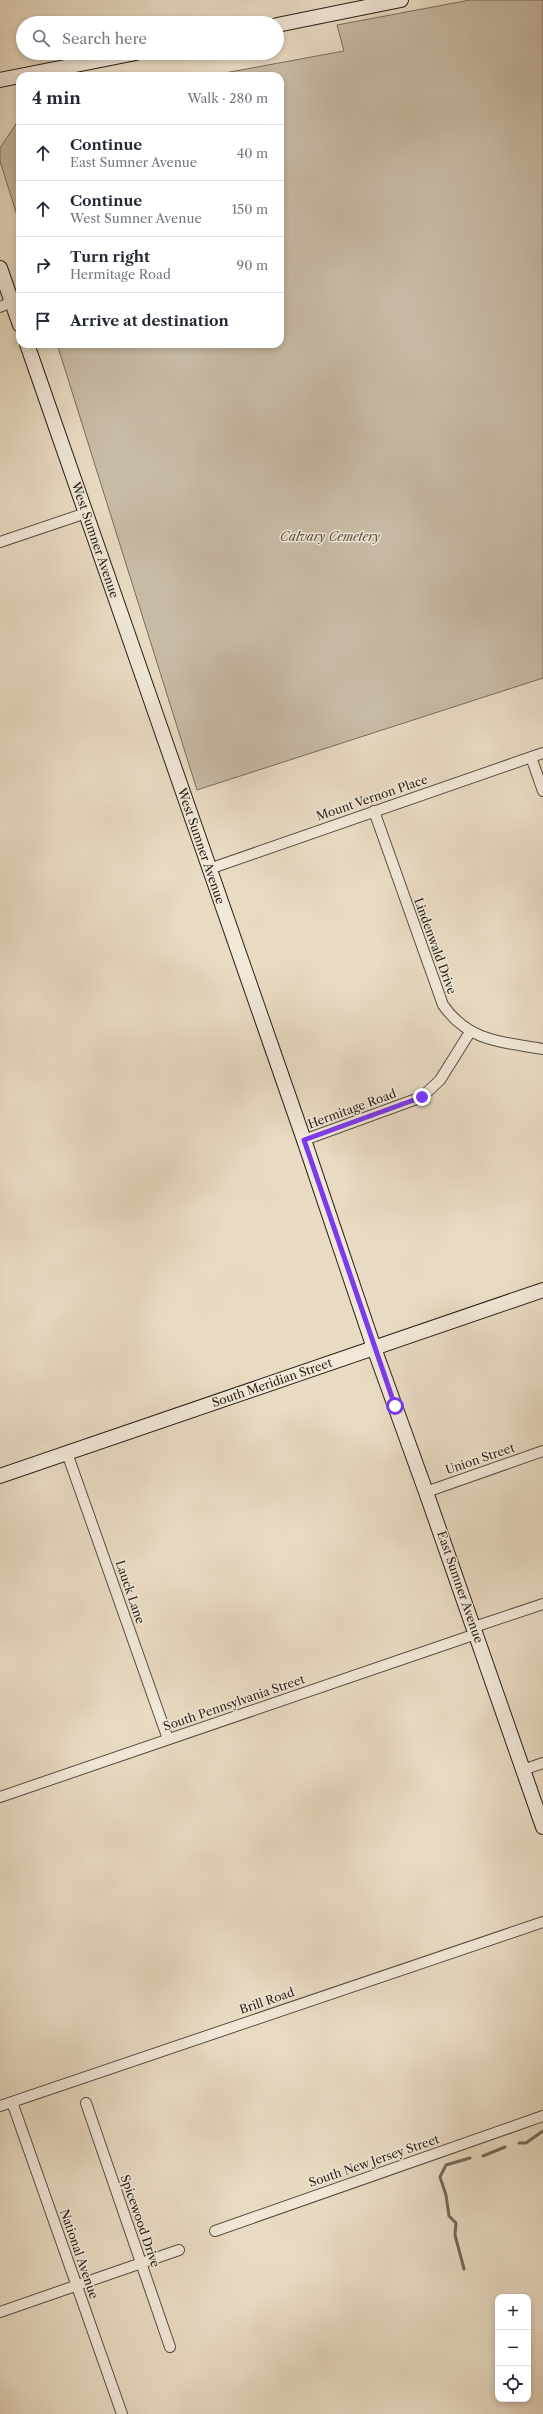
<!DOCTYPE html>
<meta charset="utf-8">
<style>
:root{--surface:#fff;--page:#f6f6f7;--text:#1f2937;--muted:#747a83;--line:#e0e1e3}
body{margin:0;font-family:"Libre Caslon Text",serif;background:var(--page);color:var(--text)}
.controls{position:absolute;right:12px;bottom:12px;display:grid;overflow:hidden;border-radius:8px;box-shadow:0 2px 6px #0003}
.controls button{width:36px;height:36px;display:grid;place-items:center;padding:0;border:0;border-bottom:1px solid var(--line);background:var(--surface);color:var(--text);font:20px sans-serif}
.stop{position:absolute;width:12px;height:12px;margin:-9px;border:3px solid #7c3aed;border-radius:50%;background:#fff}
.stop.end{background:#7c3aed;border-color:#fff;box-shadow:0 1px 4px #0008}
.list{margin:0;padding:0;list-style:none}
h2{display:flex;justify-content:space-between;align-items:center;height:52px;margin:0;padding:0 16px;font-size:17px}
h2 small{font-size:13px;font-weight:400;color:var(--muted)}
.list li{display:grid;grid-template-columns:26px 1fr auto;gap:12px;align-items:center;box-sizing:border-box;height:56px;padding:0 16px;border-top:1px solid var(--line)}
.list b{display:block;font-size:15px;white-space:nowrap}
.list p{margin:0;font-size:13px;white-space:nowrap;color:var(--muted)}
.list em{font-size:13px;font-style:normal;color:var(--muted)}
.icon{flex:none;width:22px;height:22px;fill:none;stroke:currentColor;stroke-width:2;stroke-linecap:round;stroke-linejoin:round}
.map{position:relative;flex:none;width:543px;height:2414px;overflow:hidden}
.search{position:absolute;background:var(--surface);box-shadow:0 2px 6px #0003;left:16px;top:16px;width:268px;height:44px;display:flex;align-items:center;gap:10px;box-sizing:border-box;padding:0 14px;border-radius:22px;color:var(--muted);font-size:15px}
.panel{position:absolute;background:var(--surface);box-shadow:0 2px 6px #0003;left:16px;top:72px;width:268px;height:276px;border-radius:12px}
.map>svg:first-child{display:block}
.green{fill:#c8bba6;stroke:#786d5e}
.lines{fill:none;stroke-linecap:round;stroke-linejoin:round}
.stream{stroke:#74695a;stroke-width:3}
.street-casing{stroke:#584e41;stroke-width:12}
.secondary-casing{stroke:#281f16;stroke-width:16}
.street{stroke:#f1e8d8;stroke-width:10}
.secondary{stroke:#f1e8d8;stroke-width:14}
.route{stroke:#7c3aed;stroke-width:5}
.labels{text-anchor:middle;stroke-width:3;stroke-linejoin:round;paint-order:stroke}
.park-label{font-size:12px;font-style:italic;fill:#584e41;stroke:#f1e8d8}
.street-label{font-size:12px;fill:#281f16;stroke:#f1e8d8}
</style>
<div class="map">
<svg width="543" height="2414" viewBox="0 0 543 2414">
<rect width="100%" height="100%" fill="#e9dbc3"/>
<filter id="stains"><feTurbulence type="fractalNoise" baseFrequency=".005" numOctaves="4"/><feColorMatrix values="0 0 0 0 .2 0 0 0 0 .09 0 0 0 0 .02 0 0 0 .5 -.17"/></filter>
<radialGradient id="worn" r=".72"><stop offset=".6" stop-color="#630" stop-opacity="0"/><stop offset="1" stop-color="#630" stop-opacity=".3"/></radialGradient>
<path class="green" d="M 470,0 L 543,0 L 543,678 L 197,790 L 57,344 L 280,344 L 280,76 L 208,76 L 344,51 L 337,25 Z
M 20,118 L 20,225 L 0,161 L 0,148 Z"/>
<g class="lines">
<path class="stream" d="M 519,2143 L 526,2143 L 543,2131
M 483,2156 L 505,2147
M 464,2269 L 455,2235 L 456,2223 L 449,2216 L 446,2195 L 440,2177 L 446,2165 L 470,2158"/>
<defs>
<path id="street" d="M 0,307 L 12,302
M 0,542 L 86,513
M 531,757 L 543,791
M 374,811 L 443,1005 C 469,1042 502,1042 543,1049
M 209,869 L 543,753
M 304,1140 L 422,1097 L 440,1080 L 470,1032
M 67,1453 L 168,1739
M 426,1492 L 543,1451
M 474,1627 L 543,1604
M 523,1770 L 543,1763
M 0,1797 L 476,1634
M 12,2102 L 122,2414
M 86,2103 L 170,2347
M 0,2106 L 543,1922
M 215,2231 L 543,2116
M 0,2312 L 179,2250"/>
<path id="secondary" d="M 277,25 L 401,0
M 0,80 L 136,53
M 0,268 L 20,325
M 27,344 L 304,1140 L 374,1348 L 426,1492 L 543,1827
M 0,1476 L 543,1290"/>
</defs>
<use href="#street" class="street-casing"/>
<use href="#secondary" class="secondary-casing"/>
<use href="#street" class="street"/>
<use href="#secondary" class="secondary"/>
</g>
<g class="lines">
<path class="route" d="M 395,1406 L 304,1140 L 422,1097"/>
</g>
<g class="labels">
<g class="park-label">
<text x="330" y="541">Calvary Cemetery</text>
</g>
<g class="street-label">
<text transform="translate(95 540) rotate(71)" y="4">West Sumner Avenue</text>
<text transform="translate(372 798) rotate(-19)" y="4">Mount Vernon Place</text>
<text transform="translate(201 846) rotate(71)" y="4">West Sumner Avenue</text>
<text transform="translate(435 946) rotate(70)" y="4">Lindenwald Drive</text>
<text transform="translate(352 1109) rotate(-20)" y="4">Hermitage Road</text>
<text transform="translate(272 1383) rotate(-19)" y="4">South Meridian Street</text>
<text transform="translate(480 1459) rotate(-19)" y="4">Union Street</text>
<text transform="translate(460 1587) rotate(71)" y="4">East Sumner Avenue</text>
<text transform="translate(130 1592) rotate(71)" y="4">Lauck Lane</text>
<text transform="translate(234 1703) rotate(-19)" y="4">South Pennsylvania Street</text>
<text transform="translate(267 2001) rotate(-19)" y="4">Brill Road</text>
<text transform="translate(374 2161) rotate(-19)" y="4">South New Jersey Street</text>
<text transform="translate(140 2221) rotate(71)" y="4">Spicewood Drive</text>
<text transform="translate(79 2254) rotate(71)" y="4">National Avenue</text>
</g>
</g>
<rect width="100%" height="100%" filter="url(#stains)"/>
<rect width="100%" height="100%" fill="url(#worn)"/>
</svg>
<div class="controls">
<button>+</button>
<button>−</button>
<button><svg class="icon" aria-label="locate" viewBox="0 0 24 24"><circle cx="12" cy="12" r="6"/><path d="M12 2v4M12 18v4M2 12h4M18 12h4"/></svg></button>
</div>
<div class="stop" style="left:395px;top:1406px"></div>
<div class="stop end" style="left:422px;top:1097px"></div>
<div class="search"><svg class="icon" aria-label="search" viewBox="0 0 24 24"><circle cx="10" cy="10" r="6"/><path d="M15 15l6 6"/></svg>Search here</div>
<section class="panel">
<h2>4 min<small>Walk · 280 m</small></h2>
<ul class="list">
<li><svg class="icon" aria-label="ahead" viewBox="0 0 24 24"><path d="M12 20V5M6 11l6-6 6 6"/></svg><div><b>Continue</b><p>East Sumner Avenue</p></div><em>40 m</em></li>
<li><svg class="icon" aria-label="ahead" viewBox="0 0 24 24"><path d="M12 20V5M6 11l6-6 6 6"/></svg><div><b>Continue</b><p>West Sumner Avenue</p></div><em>150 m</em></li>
<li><svg class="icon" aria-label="right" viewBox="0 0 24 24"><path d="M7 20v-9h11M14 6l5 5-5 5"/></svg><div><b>Turn right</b><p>Hermitage Road</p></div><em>90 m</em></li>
<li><svg class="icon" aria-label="arrive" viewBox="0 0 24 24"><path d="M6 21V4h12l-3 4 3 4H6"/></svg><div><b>Arrive at destination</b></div></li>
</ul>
</section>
</div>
